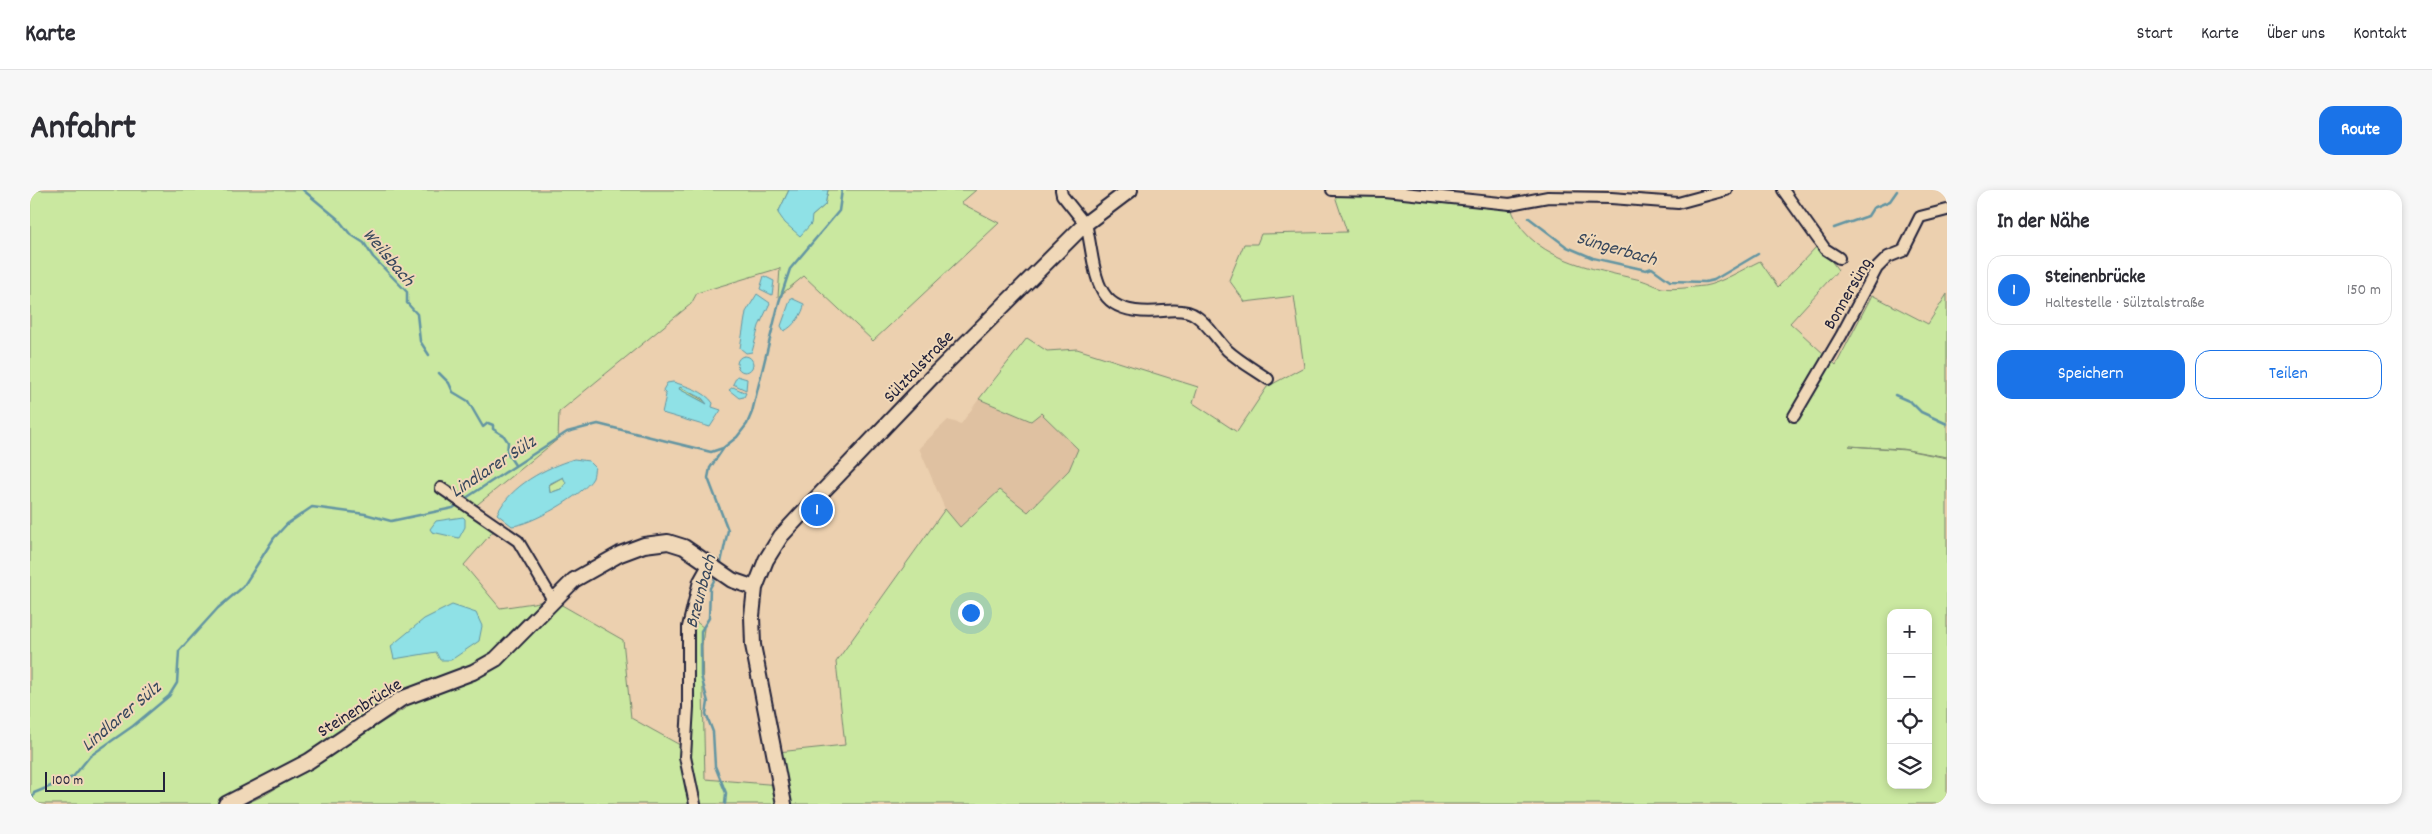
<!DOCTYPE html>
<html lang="de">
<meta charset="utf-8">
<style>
:root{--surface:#fff;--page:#f7f7f7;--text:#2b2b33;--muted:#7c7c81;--line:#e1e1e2;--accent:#1a73e8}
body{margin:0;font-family:Dekko,sans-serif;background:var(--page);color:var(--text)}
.controls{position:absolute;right:15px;bottom:15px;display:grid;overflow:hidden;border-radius:10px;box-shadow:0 2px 8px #0003}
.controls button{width:45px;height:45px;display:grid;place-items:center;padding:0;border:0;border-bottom:1px solid var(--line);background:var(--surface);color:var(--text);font:25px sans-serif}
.scale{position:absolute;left:15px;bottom:12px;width:120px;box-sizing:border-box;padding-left:5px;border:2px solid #22223b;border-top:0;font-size:14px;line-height:18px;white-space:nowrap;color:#22223b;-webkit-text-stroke:4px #f0d8b8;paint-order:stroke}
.you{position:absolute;left:940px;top:422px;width:18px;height:18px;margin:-12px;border:4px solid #fff;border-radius:50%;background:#1a73e8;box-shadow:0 0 0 8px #1a73e833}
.badge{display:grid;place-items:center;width:32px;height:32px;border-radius:50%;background:var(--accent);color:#fff;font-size:16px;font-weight:700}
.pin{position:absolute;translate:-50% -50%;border:2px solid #fff;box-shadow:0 1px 5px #0006}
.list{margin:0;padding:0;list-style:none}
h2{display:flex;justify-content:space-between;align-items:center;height:65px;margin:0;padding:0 20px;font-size:21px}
h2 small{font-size:16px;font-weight:400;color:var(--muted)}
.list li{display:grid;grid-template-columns:32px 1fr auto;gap:15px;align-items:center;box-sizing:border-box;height:70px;margin:0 10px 10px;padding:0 10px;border:1px solid var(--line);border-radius:15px}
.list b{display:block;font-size:19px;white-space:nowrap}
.list p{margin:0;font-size:16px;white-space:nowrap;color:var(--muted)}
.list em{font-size:16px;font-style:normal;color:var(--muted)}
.actions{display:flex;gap:10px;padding:15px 20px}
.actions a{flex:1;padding:11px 0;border:1px solid var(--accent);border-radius:15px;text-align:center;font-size:18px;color:var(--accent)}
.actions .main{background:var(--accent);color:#fff}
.icon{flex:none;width:28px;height:28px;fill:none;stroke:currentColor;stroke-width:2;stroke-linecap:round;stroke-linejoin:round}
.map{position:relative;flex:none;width:1917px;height:614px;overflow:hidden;border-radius:15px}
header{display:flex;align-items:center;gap:30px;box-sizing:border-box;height:70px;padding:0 25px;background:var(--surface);border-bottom:1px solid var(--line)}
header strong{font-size:24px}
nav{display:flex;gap:28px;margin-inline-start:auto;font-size:18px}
.intro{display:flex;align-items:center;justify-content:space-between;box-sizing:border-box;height:120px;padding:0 30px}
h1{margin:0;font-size:35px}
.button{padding:12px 22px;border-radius:15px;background:var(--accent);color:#fff;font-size:18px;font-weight:700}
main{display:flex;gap:30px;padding:0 30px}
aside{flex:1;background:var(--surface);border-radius:15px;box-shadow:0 2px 8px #0003}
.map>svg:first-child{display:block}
.built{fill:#dfc1a1}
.green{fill:#cae8a0;stroke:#76856e;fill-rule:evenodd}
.water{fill:#8fe1e6;stroke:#6395a2;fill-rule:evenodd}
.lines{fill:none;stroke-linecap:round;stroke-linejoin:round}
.stream{stroke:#6395a2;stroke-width:2.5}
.minor-casing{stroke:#22223b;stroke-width:14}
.secondary-casing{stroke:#22223b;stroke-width:18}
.minor{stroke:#f0d8b8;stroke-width:10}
.secondary{stroke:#f0d8b8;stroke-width:14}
.labels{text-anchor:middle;stroke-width:4;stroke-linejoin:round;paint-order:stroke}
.street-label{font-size:18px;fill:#22223b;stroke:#f0d8b8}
.water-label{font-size:19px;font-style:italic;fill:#38485d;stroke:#f0d8b8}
</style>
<header>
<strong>Karte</strong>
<nav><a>Start</a><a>Karte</a><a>Über uns</a><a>Kontakt</a></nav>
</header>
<div class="intro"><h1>Anfahrt</h1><a class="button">Route</a></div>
<main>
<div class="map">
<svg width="1917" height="614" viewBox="0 0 1917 614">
<rect width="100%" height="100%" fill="#ecd0af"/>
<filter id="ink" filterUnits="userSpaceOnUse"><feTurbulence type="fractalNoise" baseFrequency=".02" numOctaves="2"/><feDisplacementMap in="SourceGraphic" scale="10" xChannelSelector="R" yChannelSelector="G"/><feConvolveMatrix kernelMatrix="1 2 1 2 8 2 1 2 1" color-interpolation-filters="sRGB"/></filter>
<g filter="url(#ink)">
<path class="built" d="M 949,209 L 1001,231 L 1011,222 L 1048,259 L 1039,280 L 998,322 L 970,300 L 929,337 L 915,319 L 889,258 L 918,230 L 931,234 Z"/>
<path class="green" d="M 0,0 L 759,0 L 748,23 L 782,26 L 795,15 L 798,0 L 946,0 L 931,13 L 969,33 L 843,151 L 774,86 L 748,107 L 750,78 L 667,103 L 661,114 L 529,222 L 528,249 L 443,318 L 466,338 L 434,375 L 470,418 L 523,410 L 593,450 L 601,528 L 659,560 L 660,445 L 664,430 L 674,438 L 672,456 L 675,589 L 750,595 L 753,614 L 215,614 L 235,605 L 377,517 L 371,509 L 196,614 L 0,614 Z
M 1303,0 L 1480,14 C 1494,69 1564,79 1611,90 C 1618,92 1625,96 1632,98 C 1644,100 1662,97 1674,96 C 1689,94 1715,78 1730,71 L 1748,97 L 1789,54 L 1808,80 L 1760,133 L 1806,175 L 1842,105 L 1898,134 L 1917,104 L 1917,267 L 1872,259 L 1819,256 L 1876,260 L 1917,268 L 1917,614 L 758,614 L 748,562 L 815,555 L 806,472 L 915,319 L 930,337 L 970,300 L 998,322 L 1039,280 L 1048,259 L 1011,223 L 1001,231 L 949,209 L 997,148 L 1017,161 L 1047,159 L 1168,197 L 1163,213 L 1207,242 L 1237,197 L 1274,177 L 1264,106 L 1215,112 L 1199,90 L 1214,54 L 1227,54 L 1231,44 L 1317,42 ZM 1861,423 L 1898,423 L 1898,595 L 1861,595 Z
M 650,197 L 678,213 L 677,214 L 649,199 Z
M 533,287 L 537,293 L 531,299 L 520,303 L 519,295 Z"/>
<path class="water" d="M 759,0 L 798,0 L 795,15 L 782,26 L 781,34 L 770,46 L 755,33 L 748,23 Z
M 734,86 L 744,91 L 742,105 L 730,99 Z
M 727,104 L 740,113 L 729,136 L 722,162 L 716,163 L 710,158 L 716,122 Z
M 761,108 L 774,114 C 774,123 763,137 754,141 L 751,136 Z
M707 174a8 8 0 1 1 16 0a8 8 0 1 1-16 0Z
M 707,186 L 717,189 L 716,200 L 703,194 Z
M 643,192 C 656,196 675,201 683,213 L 682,217 L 691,220 L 680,237 L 632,223 L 636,205 L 633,200 L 637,193 ZM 650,197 L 672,208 L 677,214 L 649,199 Z
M 703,197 L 716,203 L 714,207 L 709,208 L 699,200 Z
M 544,269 L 559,271 L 565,277 C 564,280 564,285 563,288 C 554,305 500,335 482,336 L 467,324 C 481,295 515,278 544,269 ZM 533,287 L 536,293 L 531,299 L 520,303 L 519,294 Z
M 433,327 L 435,329 L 435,337 L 429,348 L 402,342 L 400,339 L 406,331 Z
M 422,415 L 446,423 L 452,436 L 449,451 L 421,470 L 410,470 L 406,462 L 364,469 L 361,456 L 394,429 Z"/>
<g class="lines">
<path class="stream" d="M 273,0 L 308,29 L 320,44 L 334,53 L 343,67 L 377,102 L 377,113 L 387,124 L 390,151 L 399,165
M 1499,28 L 1537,57 L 1563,68 L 1616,80 L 1622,78 L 1640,91 L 1675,92 L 1684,90 L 1728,64
M 1804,38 L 1838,26 L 1843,18 L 1860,11 L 1867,1
M 409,183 L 419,193 L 423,202 L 438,211 L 453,237 L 458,233 L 463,235 L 463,239 L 474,246 L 478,252 L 477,263 L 485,275
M 1865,205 L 1881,212 L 1891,222 L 1917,234
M 433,310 L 537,242 L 568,234 L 681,262 L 693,258 L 707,247 L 717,234 L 722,222 L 749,112 L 760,79 L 809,21 L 812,0
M 690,377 L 698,340 L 678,288 L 680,278 L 693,259
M 687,385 L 680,398 L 679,428 L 671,441 L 671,486 L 678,512 L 676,524 L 683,542 L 685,576 L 696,603 L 695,614
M 1,614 L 4,603 L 43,587 L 60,566 L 103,536 L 139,506 L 147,493 L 149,461 L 188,418 L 213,397 L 244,348 L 257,334 L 282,317 L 335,324 L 361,331 L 423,318 L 429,314"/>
<defs>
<path id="minor" d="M 1031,0 L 1032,5 L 1055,34
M 1302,0 L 1354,1 L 1480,14 L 1518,7 L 1581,8 L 1648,13 L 1696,0
M 1753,0 L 1795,59 L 1809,68
M 1056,33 C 1068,88 1061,128 1133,121 C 1143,120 1158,119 1166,126 C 1178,134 1187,150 1197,160 C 1209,171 1225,180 1238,189
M 1764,226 L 1811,146 L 1847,78 L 1858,67 L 1873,61 L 1890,27 L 1917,20
M 411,298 L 488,351 L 523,410
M 665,614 L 655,567 L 658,517 L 658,437 L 669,391 L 678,375"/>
<path id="secondary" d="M 196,614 L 279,571 L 371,509 L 443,482 L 466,469 L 544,390 L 590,364 L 614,355 L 638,352 L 654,357 L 702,390 L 725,398
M 754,614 L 723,455 L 722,426 L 725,398 L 736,370 L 751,346 L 776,319 L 902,187 L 1055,34 L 1100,0"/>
</defs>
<use href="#minor" class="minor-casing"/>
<use href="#secondary" class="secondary-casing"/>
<use href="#minor" class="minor"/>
<use href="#secondary" class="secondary"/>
</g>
</g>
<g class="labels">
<g class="street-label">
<text transform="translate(1817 103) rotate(-60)" y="6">Bonnersüng</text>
<text transform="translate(888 176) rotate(-46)" y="6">Sülztalstraße</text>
<text transform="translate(329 517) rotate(-32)" y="6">Steinenbrücke</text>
</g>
<g class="water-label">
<text transform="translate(1587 57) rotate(16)" y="7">Süngerbach</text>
<text transform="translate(360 66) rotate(50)" y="7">Weilsbach</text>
<text transform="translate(462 275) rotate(-33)" y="7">Lindlarer Sülz</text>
<text transform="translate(669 401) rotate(-75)" y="7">Breunbach</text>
<text transform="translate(90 525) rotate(-40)" y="7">Lindlarer Sülz</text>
</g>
</g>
</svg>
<div class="controls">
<button>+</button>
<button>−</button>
<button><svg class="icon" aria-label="locate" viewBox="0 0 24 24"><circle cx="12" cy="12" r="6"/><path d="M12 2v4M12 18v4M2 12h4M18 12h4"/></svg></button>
<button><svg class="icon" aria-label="layers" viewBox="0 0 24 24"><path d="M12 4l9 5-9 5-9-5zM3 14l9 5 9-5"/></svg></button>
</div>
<div class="scale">100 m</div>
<div class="you"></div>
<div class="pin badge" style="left:787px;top:320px">1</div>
</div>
<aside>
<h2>In der Nähe<small></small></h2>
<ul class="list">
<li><span class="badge">1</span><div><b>Steinenbrücke</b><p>Haltestelle · Sülztalstraße</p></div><em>150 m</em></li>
</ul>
<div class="actions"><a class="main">Speichern</a><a>Teilen</a></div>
</aside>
</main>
